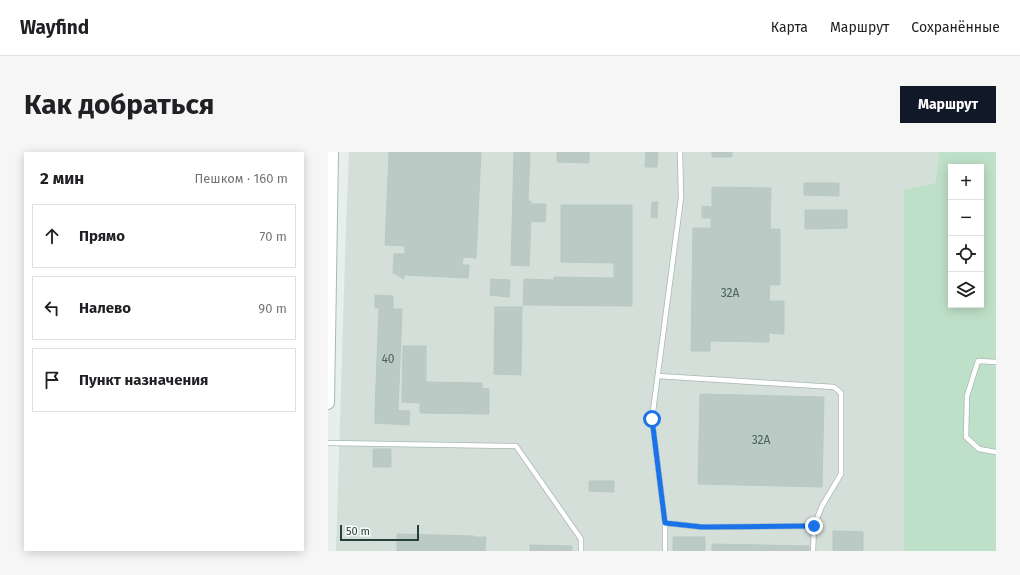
<!DOCTYPE html>
<html lang="ru">
<meta charset="utf-8">
<style>
:root{--surface:#fff;--page:#f6f6f6;--text:#202124;--muted:#757577;--line:#e0e0e0;--accent:#111827}
body{margin:0;font-family:"Fira Sans",sans-serif;background:var(--page);color:var(--text)}
.controls{position:absolute;right:12px;top:12px;display:grid;overflow:hidden;border-radius:0px;box-shadow:0 2px 10px #0003}
.controls button{width:36px;height:36px;display:grid;place-items:center;padding:0;border:0;border-bottom:1px solid var(--line);background:var(--surface);color:var(--text);font:20px sans-serif}
.scale{position:absolute;left:12px;bottom:10px;width:79px;box-sizing:border-box;padding-left:4px;border:2px solid #24423a;border-top:0;font-size:11px;line-height:14px;white-space:nowrap;color:#24423a;-webkit-text-stroke:3px #f7fbf9;paint-order:stroke}
.stop{position:absolute;width:12px;height:12px;margin:-9px;border:3px solid #1a73e8;border-radius:50%;background:#fff}
.stop.end{background:#1a73e8;border-color:#fff;box-shadow:0 1px 4px #0008}
.list{margin:0;padding:0;list-style:none}
h2{display:flex;justify-content:space-between;align-items:center;height:52px;margin:0;padding:0 16px;font-size:17px}
h2 small{font-size:13px;font-weight:400;color:var(--muted)}
.list li{display:grid;grid-template-columns:26px 1fr auto;gap:12px;align-items:center;box-sizing:border-box;height:64px;margin:0 8px 8px;padding:0 8px;border:1px solid var(--line);border-radius:0px}
.list b{display:block;font-size:15px;white-space:nowrap}
.list em{font-size:13px;font-style:normal;color:var(--muted)}
.icon{flex:none;width:22px;height:22px;fill:none;stroke:currentColor;stroke-width:2;stroke-linecap:round;stroke-linejoin:round}
.map{position:relative;flex:none;width:668px;height:399px;overflow:hidden;border-radius:0px}
header{display:flex;align-items:center;gap:24px;box-sizing:border-box;height:56px;padding:0 20px;background:var(--surface);border-bottom:1px solid var(--line)}
header strong{font-size:19px}
nav{display:flex;gap:22px;margin-inline-start:auto;font-size:14px}
.intro{display:flex;align-items:center;justify-content:space-between;box-sizing:border-box;height:96px;padding:0 24px}
h1{margin:0;font-size:28px}
.button{padding:10px 18px;border-radius:0px;background:var(--accent);color:#fff;font-size:14px;font-weight:700}
main{display:flex;gap:24px;padding:0 24px}
aside{flex:1;background:var(--surface);border-radius:0px;box-shadow:0 2px 10px #0003}
.map>svg:first-child{display:block}
.built{fill:#d4dfda}
.green{fill:#bfe0c8;fill-rule:evenodd}
.building{fill:#bbcac4;stroke:#b8c9c2}
.lines{fill:none;stroke-linecap:round;stroke-linejoin:round}
.lane-casing{stroke:#a8b8b2;stroke-width:6}
.secondary-casing{stroke:#a4bbb3;stroke-width:14}
.lane{stroke:#fff;stroke-width:4.5}
.secondary{stroke:#fff;stroke-width:12}
.route{stroke:#1a73e8;stroke-width:5}
.labels{text-anchor:middle;stroke-width:3;stroke-linejoin:round;paint-order:stroke}
.number-label{font-size:12px;fill:#4a645c}
</style>
<header>
<strong>Wayfind</strong>
<nav><a>Карта</a><a>Маршрут</a><a>Сохранённые</a></nav>
</header>
<div class="intro"><h1>Как добраться</h1><a class="button">Маршрут</a></div>
<main>
<aside>
<h2>2 мин<small>Пешком · 160 m</small></h2>
<ul class="list">
<li><svg class="icon" aria-label="ahead" viewBox="0 0 24 24"><path d="M12 20V5M6 11l6-6 6 6"/></svg><div><b>Прямо</b></div><em>70 m</em></li>
<li><svg class="icon" aria-label="left" viewBox="0 0 24 24"><path d="M17 20v-9H6M10 6l-5 5 5 5"/></svg><div><b>Налево</b></div><em>90 m</em></li>
<li><svg class="icon" aria-label="arrive" viewBox="0 0 24 24"><path d="M6 21V4h12l-3 4 3 4H6"/></svg><div><b>Пункт назначения</b></div></li>
</ul>
</aside>
<div class="map">
<svg width="668" height="399" viewBox="0 0 668 399">
<rect width="100%" height="100%" fill="#e6efeb"/>
<path class="built" d="M 21,0 L 611,0 L 607,31 L 576,39 L 576,399 L 8,399 L 18,74 Z"/>
<path class="green" d="M 611,0 L 668,0 L 668,399 L 576,399 L 576,38 L 607,31 ZM 623,15 L 653,15 L 653,153 L 623,153 Z"/>
<path class="building" d="M 61,0 L 153,0 L 148,106 L 135,105 L 134,113 L 141,113 L 140,126 L 76,123 L 76,127 L 65,121 L 66,102 L 77,102 L 77,94 L 57,93 Z
M 186,0 L 202,0 L 200,49 L 203,49 L 203,52 L 218,52 L 217,70 L 203,69 L 201,114 L 183,113 Z
M 229,0 L 261,0 L 261,11 L 229,10 Z
M 318,0 L 330,0 L 329,15 L 317,15 Z
M 384,0 L 404,0 L 404,5 L 384,5 Z
M 476,31 L 511,31 L 511,44 L 476,43 Z
M 384,35 L 443,36 L 442,77 L 383,76 L 383,66 L 374,66 L 374,54 L 384,55 Z
M 324,50 L 330,50 L 329,66 L 323,65 Z
M 233,53 L 304,53 L 304,154 L 195,153 L 196,127 L 226,128 L 226,125 L 286,126 L 286,111 L 233,110 Z
M 477,58 L 519,58 L 519,76 L 477,77 Z
M 365,76 L 442,77 L 441,190 L 382,189 L 382,199 L 363,199 Z
M 442,77 L 452,77 L 452,133 L 441,133 Z
M 163,127 L 182,128 L 181,145 L 162,143 Z
M 47,143 L 65,144 L 65,157 L 74,157 L 70,259 L 47,258 L 51,156 L 47,156 Z
M 441,149 L 456,149 L 456,182 L 441,181 Z
M 167,155 L 194,155 L 193,223 L 166,222 Z
M 75,194 L 98,194 L 98,230 L 154,231 L 154,236 L 161,237 L 161,262 L 92,261 L 92,251 L 74,250 Z
M 372,242 L 496,245 L 494,335 L 370,332 Z
M 47,258 L 82,259 L 81,273 L 47,271 Z
M 45,297 L 63,297 L 63,315 L 45,315 Z
M 261,329 L 286,329 L 286,340 L 261,339 Z
M 505,379 L 535,380 L 535,399 L 505,399 Z
M 69,382 L 146,384 L 146,385 L 158,385 L 157,399 L 69,399 Z
M 345,385 L 377,385 L 377,399 L 345,399 Z
M 384,392 L 481,394 L 481,399 L 384,399 Z
M 202,393 L 244,394 L 244,399 L 202,399 Z"/>
<g class="lines">
<defs>
<path id="lane" d="M 668,210 L 650,209 L 639,244 L 638,285 L 651,297 L 668,300
M 330,224 L 506,235 L 513,241 L 513,322 L 494,354 L 486,374 L 485,399
M 0,291 L 188,294 L 253,387 L 253,399
M 337,371 L 374,375 L 486,374
M 337,399 L 337,371 L 324,267 L 353,46 L 352,0"/>
<path id="secondary" d="M 0,251 L 4,0"/>
</defs>
<use href="#lane" class="lane-casing"/>
<use href="#secondary" class="secondary-casing"/>
<use href="#lane" class="lane"/>
<use href="#secondary" class="secondary"/>
</g>
<g class="lines">
<path class="route" d="M 324,267 L 337,371 L 374,375 L 486,374"/>
</g>
<g class="labels">
<g class="number-label">
<text x="402" y="145">32А</text>
<text x="60" y="211">40</text>
<text x="433" y="292">32А</text>
</g>
</g>
</svg>
<div class="controls">
<button>+</button>
<button>−</button>
<button><svg class="icon" aria-label="locate" viewBox="0 0 24 24"><circle cx="12" cy="12" r="6"/><path d="M12 2v4M12 18v4M2 12h4M18 12h4"/></svg></button>
<button><svg class="icon" aria-label="layers" viewBox="0 0 24 24"><path d="M12 4l9 5-9 5-9-5zM3 14l9 5 9-5"/></svg></button>
</div>
<div class="scale">50 m</div>
<div class="stop" style="left:324px;top:267px"></div>
<div class="stop end" style="left:486px;top:374px"></div>
</div>
</main>
